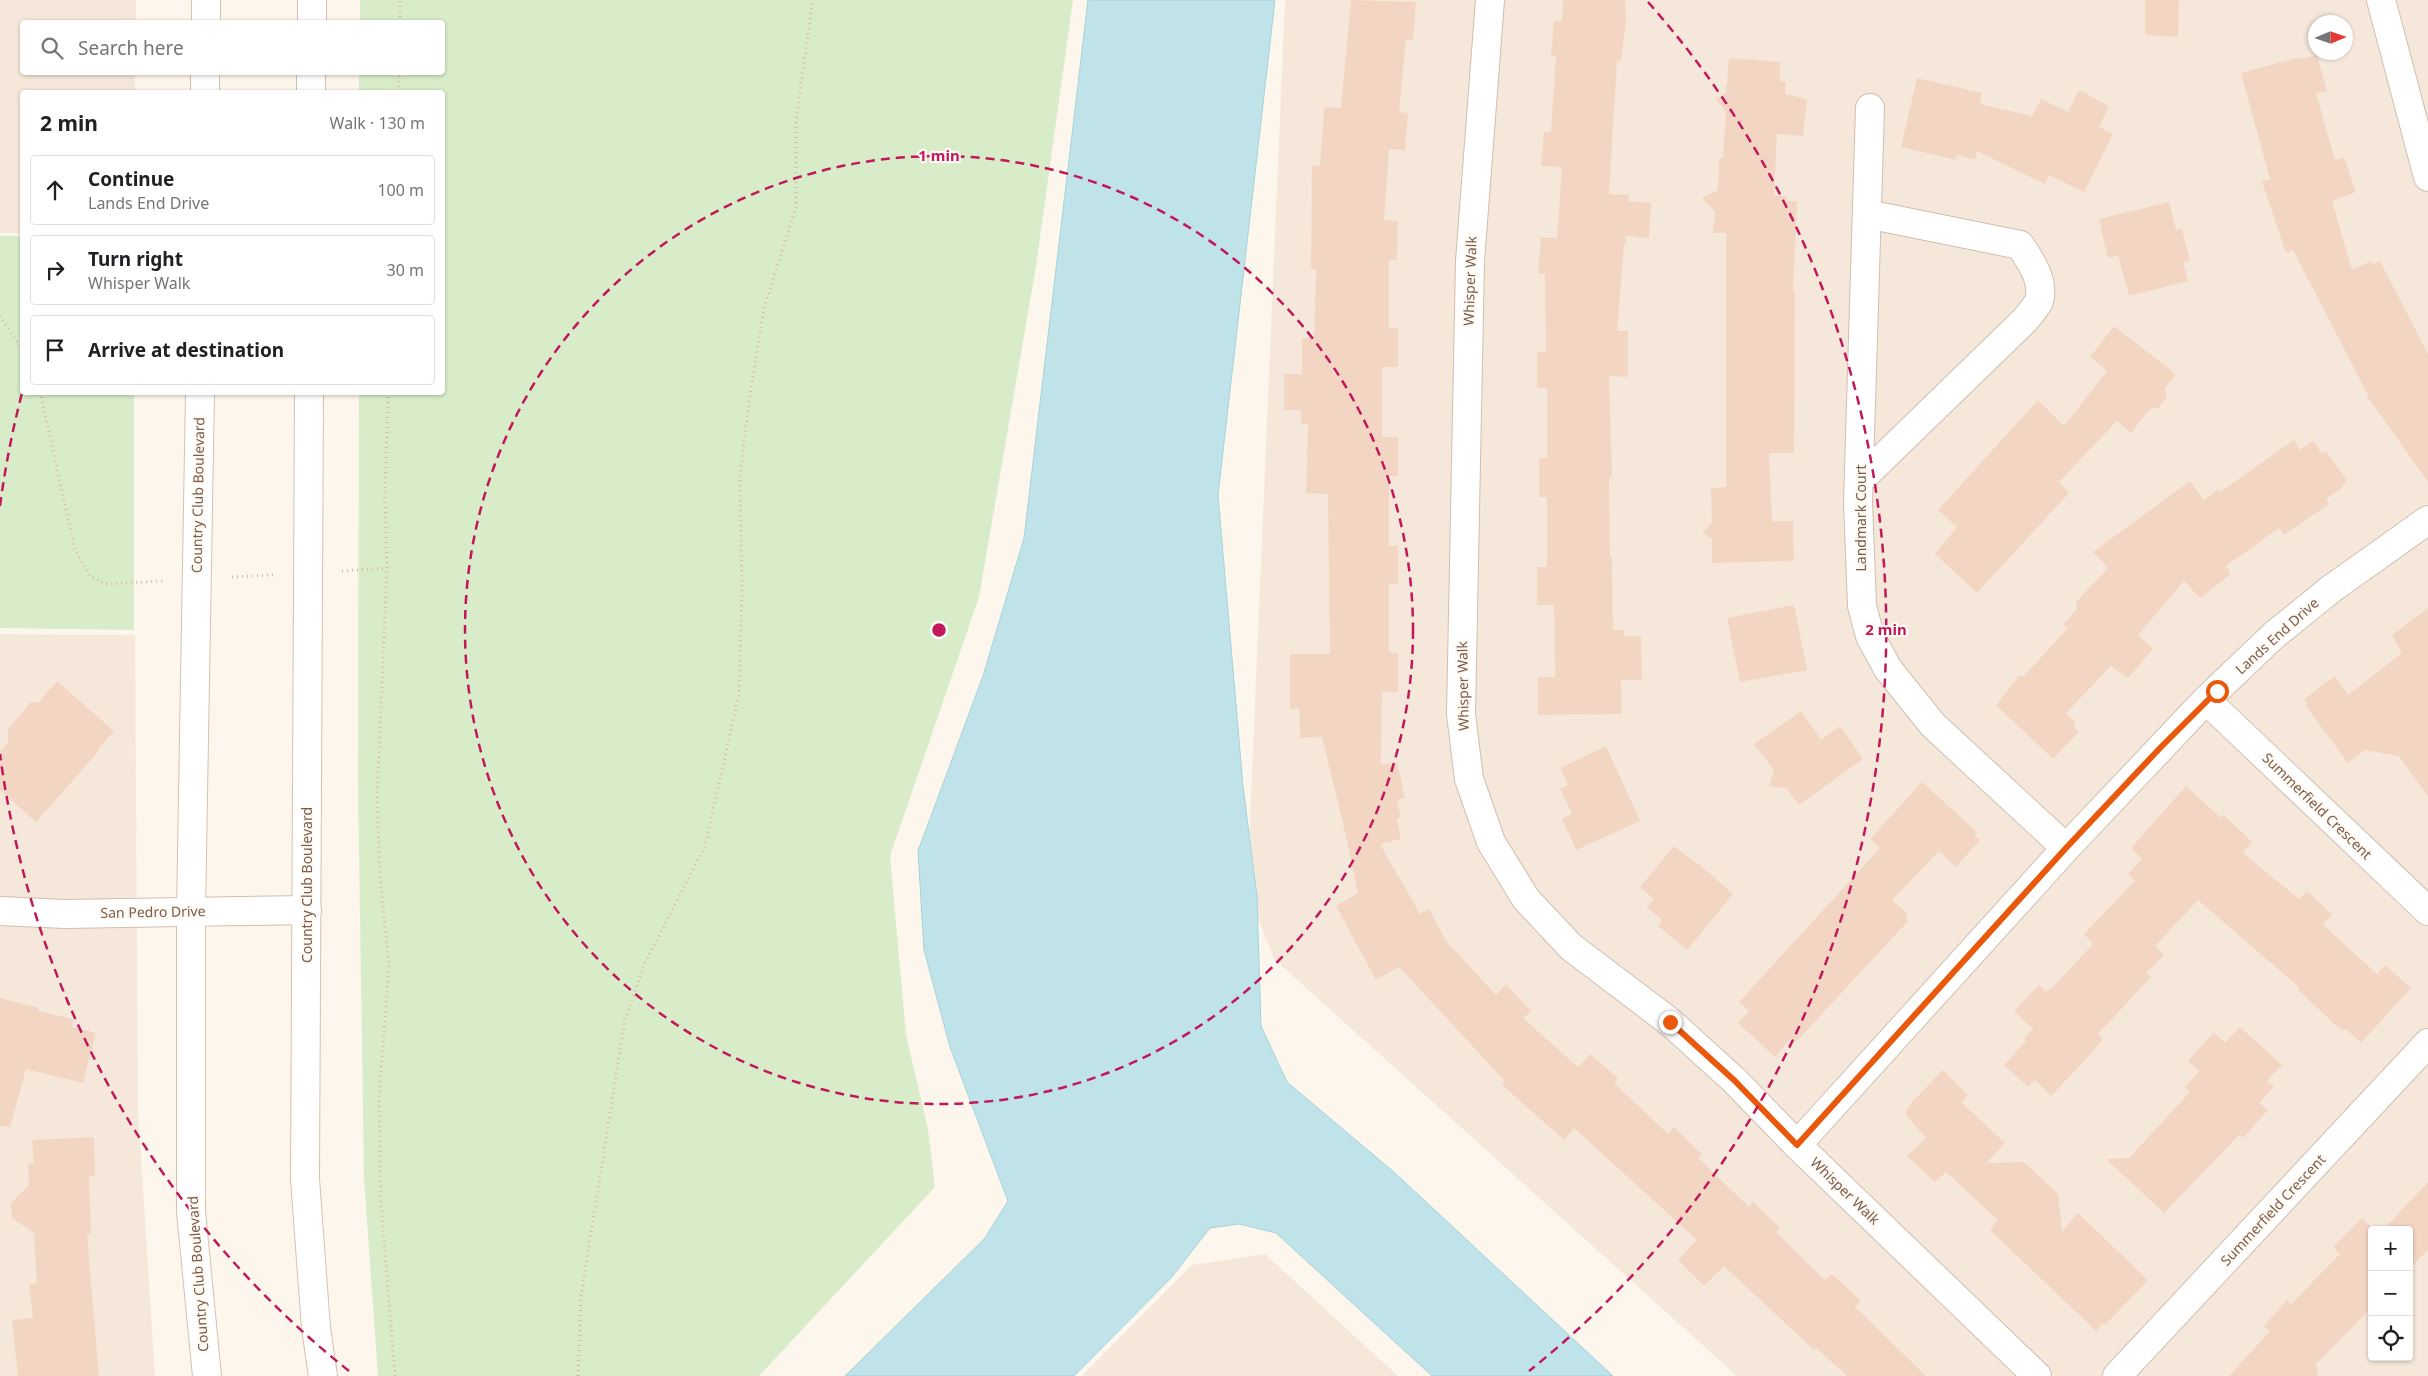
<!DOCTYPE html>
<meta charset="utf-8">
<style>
:root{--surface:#fff;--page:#f6f6f6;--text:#202124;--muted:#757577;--line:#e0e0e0}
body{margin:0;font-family:"Noto Sans",sans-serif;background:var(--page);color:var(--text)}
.controls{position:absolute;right:15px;bottom:15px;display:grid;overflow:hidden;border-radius:5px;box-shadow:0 1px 4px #0004}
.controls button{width:45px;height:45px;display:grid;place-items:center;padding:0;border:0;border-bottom:1px solid var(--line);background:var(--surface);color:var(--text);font:25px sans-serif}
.compass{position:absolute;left:2308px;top:15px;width:45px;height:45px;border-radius:50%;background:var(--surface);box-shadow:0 1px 4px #0004;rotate:88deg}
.stop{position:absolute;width:15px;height:15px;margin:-11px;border:4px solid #ea580c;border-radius:50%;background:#fff}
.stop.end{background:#ea580c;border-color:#fff;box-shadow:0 1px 5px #0008}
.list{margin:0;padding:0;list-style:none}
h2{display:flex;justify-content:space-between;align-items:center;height:65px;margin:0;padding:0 20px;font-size:21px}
h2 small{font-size:16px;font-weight:400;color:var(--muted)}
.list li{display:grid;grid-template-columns:32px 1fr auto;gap:15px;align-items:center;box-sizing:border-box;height:70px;margin:0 10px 10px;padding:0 10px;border:1px solid var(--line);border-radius:5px}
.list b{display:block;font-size:19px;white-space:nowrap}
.list p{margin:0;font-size:16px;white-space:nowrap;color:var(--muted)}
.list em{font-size:16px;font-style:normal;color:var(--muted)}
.icon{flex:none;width:28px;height:28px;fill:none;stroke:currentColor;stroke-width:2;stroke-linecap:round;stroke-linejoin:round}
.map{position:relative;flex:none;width:2428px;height:1376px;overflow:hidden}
.search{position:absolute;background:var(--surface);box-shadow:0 1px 4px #0004;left:20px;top:20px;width:425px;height:55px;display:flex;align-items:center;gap:12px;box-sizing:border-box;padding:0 18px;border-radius:5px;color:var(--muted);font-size:19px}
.panel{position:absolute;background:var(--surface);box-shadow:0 1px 4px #0004;left:20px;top:90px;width:425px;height:305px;border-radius:5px}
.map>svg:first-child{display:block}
.residential{fill:#f5e8da;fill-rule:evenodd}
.green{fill:#d8ecc9}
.water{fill:#bfe3e8;stroke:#a5d3da}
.building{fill:#f3d5c3}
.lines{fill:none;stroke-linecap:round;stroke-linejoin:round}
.street-casing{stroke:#d1beb0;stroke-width:30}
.secondary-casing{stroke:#d6c0b0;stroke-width:30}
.path{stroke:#d9b8a5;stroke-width:3;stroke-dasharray:1 4;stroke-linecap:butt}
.street{stroke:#fff;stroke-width:28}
.secondary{stroke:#fff;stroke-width:28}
.route{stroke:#ea580c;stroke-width:6}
.ring{fill:none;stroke:#c2185b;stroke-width:2.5;stroke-dasharray:9 6}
.labels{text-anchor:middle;stroke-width:4.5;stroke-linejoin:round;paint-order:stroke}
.street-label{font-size:14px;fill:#7a5c4d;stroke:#fffaf3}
.centre{fill:#c2185b;stroke:#fffaf3;stroke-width:2.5}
.ring-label{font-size:15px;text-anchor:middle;font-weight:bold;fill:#c2185b;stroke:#fffaf3;stroke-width:4.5;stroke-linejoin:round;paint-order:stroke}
</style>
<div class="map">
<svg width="2428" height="1376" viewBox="0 0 2428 1376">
<rect width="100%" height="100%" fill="#fdf6ec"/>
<path class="residential" d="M 0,0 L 136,0 L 136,22 L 22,22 L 22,72 L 135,73 L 135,92 L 22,92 L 22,233 L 0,233 Z
M 1285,0 L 2428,0 L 2428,1376 L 1737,1376 L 1274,959 L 1247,890 ZM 2316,22 L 2346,22 L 2346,52 L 2316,52 ZM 2372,1230 L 2409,1230 L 2409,1357 L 2372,1357 Z
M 0,634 L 135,635 L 138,1111 L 155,1376 L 0,1376 Z
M 1265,1254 L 1398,1376 L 1082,1376 L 1192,1265 Z"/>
<path class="green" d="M 360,0 L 1073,0 L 1036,266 L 979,597 L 890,856 L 906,1035 L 928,1129 L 935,1187 L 759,1376 L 378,1376 L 364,1178 L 358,783 L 359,393 L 442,392 L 442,92 L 359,92 L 359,73 L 442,72 L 442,22 L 360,22 Z
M 0,236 L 22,236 L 22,392 L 134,393 L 134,630 L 0,628 Z"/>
<path class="water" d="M 1088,0 L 1275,0 L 1218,495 L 1243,786 L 1257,897 L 1261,1026 L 1287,1082 L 1395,1173 L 1613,1376 L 1432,1376 L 1276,1233 L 1239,1224 L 1210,1228 L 1171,1278 L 1074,1376 L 845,1376 L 985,1238 L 1008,1201 L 950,1047 L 924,950 L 918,851 L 983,676 L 1024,538 Z"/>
<path class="building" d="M 1351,0 L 1416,2 L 1413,40 L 1406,39 L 1399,112 L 1408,113 L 1405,150 L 1389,149 L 1384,220 L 1398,221 L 1397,260 L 1389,260 L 1389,328 L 1398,328 L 1398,367 L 1382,367 L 1382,437 L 1398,437 L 1398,476 L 1389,476 L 1389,546 L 1398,546 L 1398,584 L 1389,584 L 1389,652 L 1398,653 L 1398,692 L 1382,692 L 1381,765 L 1397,762 L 1405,798 L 1397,800 L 1401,818 L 1397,819 L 1401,839 L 1380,844 L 1420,914 L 1429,909 L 1447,942 L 1496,995 L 1506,984 L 1531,1011 L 1523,1018 L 1578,1067 L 1590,1054 L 1618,1078 L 1614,1083 L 1668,1134 L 1674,1127 L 1702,1154 L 1698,1158 L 1749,1207 L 1753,1202 L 1780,1228 L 1776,1232 L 1825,1280 L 1832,1274 L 1861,1301 L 1855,1307 L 1926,1376 L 1847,1376 L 1816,1348 L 1814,1350 L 1724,1266 L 1704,1286 L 1678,1260 L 1697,1240 L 1574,1128 L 1564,1140 L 1502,1085 L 1505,1081 L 1399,967 L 1376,980 L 1336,906 L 1358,893 L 1343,823 L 1322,737 L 1300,738 L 1299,708 L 1290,709 L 1290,654 L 1330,654 L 1328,494 L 1306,493 L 1308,423 L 1301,424 L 1301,410 L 1284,410 L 1284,374 L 1302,374 L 1302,338 L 1314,338 L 1316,269 L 1311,269 L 1312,165 L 1320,166 L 1324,107 L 1341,108 Z
M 1563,0 L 1625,0 L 1626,21 L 1621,61 L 1617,61 L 1609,194 L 1629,195 L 1628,201 L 1651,203 L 1649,238 L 1626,236 L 1626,244 L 1624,244 L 1617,331 L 1628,331 L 1628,377 L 1609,376 L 1612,477 L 1609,477 L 1610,557 L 1612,557 L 1613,630 L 1624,630 L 1624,636 L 1641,636 L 1642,680 L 1621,680 L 1622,714 L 1538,715 L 1538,677 L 1555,677 L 1554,605 L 1537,605 L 1537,567 L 1547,567 L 1547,497 L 1539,497 L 1539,458 L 1547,458 L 1547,388 L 1537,388 L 1537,352 L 1546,352 L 1545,274 L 1538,274 L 1541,237 L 1557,238 L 1562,167 L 1541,166 L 1544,132 L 1551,132 L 1556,56 L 1551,56 L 1554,21 L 1562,21 Z
M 2145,0 L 2179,0 L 2178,37 L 2145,35 Z
M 2317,55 L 2327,91 L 2316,93 L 2335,160 L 2344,157 L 2356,192 L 2332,201 L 2352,270 L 2371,261 L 2372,264 L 2380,261 L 2428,354 L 2428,482 L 2367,396 L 2368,395 L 2293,250 L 2286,253 L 2262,182 L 2270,179 L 2241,73 L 2300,57 L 2301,59 Z
M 1729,58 L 1780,62 L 1780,81 L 1786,82 L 1785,94 L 1807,99 L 1803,136 L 1777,134 L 1774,196 L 1786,196 L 1787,201 L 1797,201 L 1793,291 L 1795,291 L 1794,453 L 1769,453 L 1772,521 L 1793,521 L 1794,561 L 1712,563 L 1712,539 L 1703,533 L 1712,522 L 1711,488 L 1726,487 L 1726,233 L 1713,233 L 1715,211 L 1702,198 L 1718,190 L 1719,158 L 1723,158 L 1726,112 L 1716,99 L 1726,93 Z
M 1917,78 L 1982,93 L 1980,104 L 2032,116 L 2041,99 L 2068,112 L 2079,90 L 2109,106 L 2099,127 L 2113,134 L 2084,192 L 2049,175 L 2045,184 L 1977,151 L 1975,160 L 1957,155 L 1956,160 L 1901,147 Z
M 2169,202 L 2176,230 L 2182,229 L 2190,261 L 2183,262 L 2188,281 L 2129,296 L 2118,255 L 2108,258 L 2099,219 Z
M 2114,326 L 2176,374 L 2165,388 L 2167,397 L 2158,408 L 2150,409 L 2131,433 L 2117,421 L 2059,482 L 2069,493 L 1977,593 L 1935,554 L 1957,527 L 1938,510 L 2038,400 L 2064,426 L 2107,371 L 2090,357 Z
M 2294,440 L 2300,450 L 2313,441 L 2322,454 L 2326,451 L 2347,481 L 2342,486 L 2342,488 L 2326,499 L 2329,504 L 2284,535 L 2279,528 L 2226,566 L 2231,574 L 2200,598 L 2184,581 L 2138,635 L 2153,649 L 2128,678 L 2111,666 L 2066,713 L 2076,723 L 2073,726 L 2079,732 L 2053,759 L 1996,705 L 2019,676 L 2024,676 L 2068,628 L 2063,625 L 2077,609 L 2076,602 L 2108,568 L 2093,552 L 2190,481 L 2204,500 L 2218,489 L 2220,492 Z
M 1794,605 L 1807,670 L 1740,682 L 1727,618 Z
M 2428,608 L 2428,796 L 2399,756 L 2365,750 L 2348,763 L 2305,705 L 2308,703 L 2304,699 L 2335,676 L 2348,695 L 2402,653 L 2392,635 Z
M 57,681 L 114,731 L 97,750 L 98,752 L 36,822 L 0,790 L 0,752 L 8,742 L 8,729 L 31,702 L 38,703 Z
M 1801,711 L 1821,740 L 1840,726 L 1863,759 L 1799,805 L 1786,788 L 1769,786 L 1774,770 L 1754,744 Z
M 1606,746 L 1640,821 L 1576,850 L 1562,819 L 1572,814 L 1560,789 L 1568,785 L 1560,768 Z
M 1922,782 L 1977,832 L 1974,835 L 1980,840 L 1956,867 L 1939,851 L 1892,900 L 1908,914 L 1905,918 L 1908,921 L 1796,1042 L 1792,1037 L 1775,1057 L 1738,1023 L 1749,1011 L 1739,1002 L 1880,848 L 1870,839 Z
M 2186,786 L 2221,818 L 2224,815 L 2252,842 L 2243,853 L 2299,899 L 2307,891 L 2332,914 L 2323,925 L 2377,974 L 2385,965 L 2411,988 L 2361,1043 L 2346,1029 L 2342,1031 L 2298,990 L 2300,988 L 2198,900 L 2155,946 L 2164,955 L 2146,973 L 2151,977 L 2098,1034 L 2103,1039 L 2087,1058 L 2051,1096 L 2035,1080 L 2028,1087 L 2004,1065 L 2026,1041 L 2024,1038 L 2033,1029 L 2014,1011 L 2039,985 L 2046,992 L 2050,988 L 2051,989 L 2093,944 L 2084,934 L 2135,881 L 2128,874 L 2142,859 L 2131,848 Z
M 1674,846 L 1697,864 L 1698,863 L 1733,894 L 1687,950 L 1658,926 L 1662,920 L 1647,907 L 1654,899 L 1640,887 Z
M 0,998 L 39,1008 L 38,1011 L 73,1019 L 72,1027 L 96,1033 L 83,1083 L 26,1069 L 10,1127 L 0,1126 Z
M 2240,1027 L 2282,1065 L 2267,1081 L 2274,1087 L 2259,1103 L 2268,1110 L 2243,1138 L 2239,1135 L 2164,1213 L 2106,1159 L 2129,1158 L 2190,1092 L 2185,1087 L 2199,1071 L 2188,1061 L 2214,1032 L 2225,1043 Z
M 1943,1070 L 1968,1095 L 1961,1102 L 2005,1143 L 1986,1163 L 2024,1162 L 2058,1194 L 2062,1231 L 2078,1213 L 2148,1280 L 2105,1325 L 2103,1323 L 2096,1331 L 1990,1230 L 1998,1220 L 1946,1172 L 1935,1182 L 1907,1156 L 1926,1138 L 1905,1114 L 1912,1102 Z
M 94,1137 L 95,1176 L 89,1177 L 91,1232 L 87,1236 L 99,1376 L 18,1376 L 12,1320 L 33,1318 L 29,1284 L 37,1283 L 34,1233 L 12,1218 L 11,1203 L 29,1185 L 28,1164 L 34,1163 L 32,1140 Z
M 2428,1182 L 2428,1250 L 2409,1269 L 2409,1230 L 2383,1230 Z
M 2362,1218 L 2374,1230 L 2372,1230 L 2372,1307 L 2316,1364 L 2318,1376 L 2229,1376 L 2270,1331 L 2264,1326 L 2287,1300 L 2291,1304 L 2340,1254 L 2333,1247 Z"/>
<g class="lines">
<defs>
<path id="street" d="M 1490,0 L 1470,261 L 1461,714 L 1469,779 L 1491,842 L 1526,899 L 1571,947 L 1670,1022 L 1735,1081 L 1797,1145 L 2037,1376
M 2381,0 L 2428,177
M 1870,108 L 1858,502 L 1862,606 L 1870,636 L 1888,669 L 1933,725 L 2066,848
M 1860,480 L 2025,320 C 2029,315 2036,307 2039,301 C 2045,281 2030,260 2020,245 L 1867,214
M 2206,700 L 2428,911
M 0,911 L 65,914 L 307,910
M 1797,1145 L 2066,848 L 2206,700 L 2273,636 L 2331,589 L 2428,520
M 2117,1376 L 2428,1043"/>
<path id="secondary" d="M 206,22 L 206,0
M 312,22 L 312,0
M 205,92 L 205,72
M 311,92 L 311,72
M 200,392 L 191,911 L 191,1212 L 207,1376
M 309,392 L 305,1179 L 316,1328 L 323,1376"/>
</defs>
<use href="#street" class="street-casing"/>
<use href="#secondary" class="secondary-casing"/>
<path class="path" d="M 400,22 L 400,0
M 399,92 L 399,72
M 0,316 L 22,349
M 40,392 L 75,550 L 90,576 L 106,584 L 163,581
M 388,392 L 385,494 L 387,568 L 377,799 L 380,877 L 389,966 L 379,1098 L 381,1204 L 395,1376
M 342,571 L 387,568
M 232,577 L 273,575
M 578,1376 L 581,1296 L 625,1019 L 644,965 L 705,846 L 739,694 L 742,590 L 740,476 L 749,401 L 764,308 L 796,207 L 796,119 L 813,0"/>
<use href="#street" class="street"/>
<use href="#secondary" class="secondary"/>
</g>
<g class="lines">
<path class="route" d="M 1670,1022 L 1735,1081 L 1797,1145 L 2066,848 L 2160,748 L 2217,691"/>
</g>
<g class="ring">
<circle cx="939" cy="630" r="474"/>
<path d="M349 1371A947 947 0 0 1 0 754M0 506A947 947 0 0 1 22 393M1648 2A947 947 0 0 1 1529 1371"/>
</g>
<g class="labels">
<g class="street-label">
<text transform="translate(1470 281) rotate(-88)" y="5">Whisper Walk</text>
<text transform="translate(198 495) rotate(-89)" y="5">Country Club Boulevard</text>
<text transform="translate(1861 518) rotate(-90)" y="5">Landmark Court</text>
<text transform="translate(2277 636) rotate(-42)" y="5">Lands End Drive</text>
<text transform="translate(1463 686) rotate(-91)" y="5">Whisper Walk</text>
<text transform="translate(2317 806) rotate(44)" y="5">Summerfield Crescent</text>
<text transform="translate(307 885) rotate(-90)" y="5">Country Club Boulevard</text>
<text transform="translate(153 912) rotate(-1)" y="5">San Pedro Drive</text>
<text transform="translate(1845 1191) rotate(44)" y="5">Whisper Walk</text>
<text transform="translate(2273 1210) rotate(-47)" y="5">Summerfield Crescent</text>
<text transform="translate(198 1274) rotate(-94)" y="5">Country Club Boulevard</text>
</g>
</g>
<circle cx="939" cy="630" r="8" class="centre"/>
<g class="ring-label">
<text x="939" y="161">1 min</text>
<text x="1886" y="635">2 min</text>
</g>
</svg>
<div class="controls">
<button>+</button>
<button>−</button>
<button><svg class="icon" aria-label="locate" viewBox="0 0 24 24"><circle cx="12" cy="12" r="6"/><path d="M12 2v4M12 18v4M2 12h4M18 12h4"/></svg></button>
</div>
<svg class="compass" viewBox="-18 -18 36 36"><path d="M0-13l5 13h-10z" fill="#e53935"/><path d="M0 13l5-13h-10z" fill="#757577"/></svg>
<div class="stop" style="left:2217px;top:691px"></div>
<div class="stop end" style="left:1670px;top:1022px"></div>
<div class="search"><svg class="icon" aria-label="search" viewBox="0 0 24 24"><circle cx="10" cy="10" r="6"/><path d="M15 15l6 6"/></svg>Search here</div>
<section class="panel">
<h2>2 min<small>Walk · 130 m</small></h2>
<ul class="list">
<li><svg class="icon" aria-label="ahead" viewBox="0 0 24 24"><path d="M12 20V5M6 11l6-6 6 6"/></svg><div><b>Continue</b><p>Lands End Drive</p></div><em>100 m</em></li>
<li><svg class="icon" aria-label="right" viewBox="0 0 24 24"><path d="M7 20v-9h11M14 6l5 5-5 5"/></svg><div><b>Turn right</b><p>Whisper Walk</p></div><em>30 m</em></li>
<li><svg class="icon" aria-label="arrive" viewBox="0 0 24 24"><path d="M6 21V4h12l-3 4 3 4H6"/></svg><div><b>Arrive at destination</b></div></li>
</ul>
</section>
</div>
